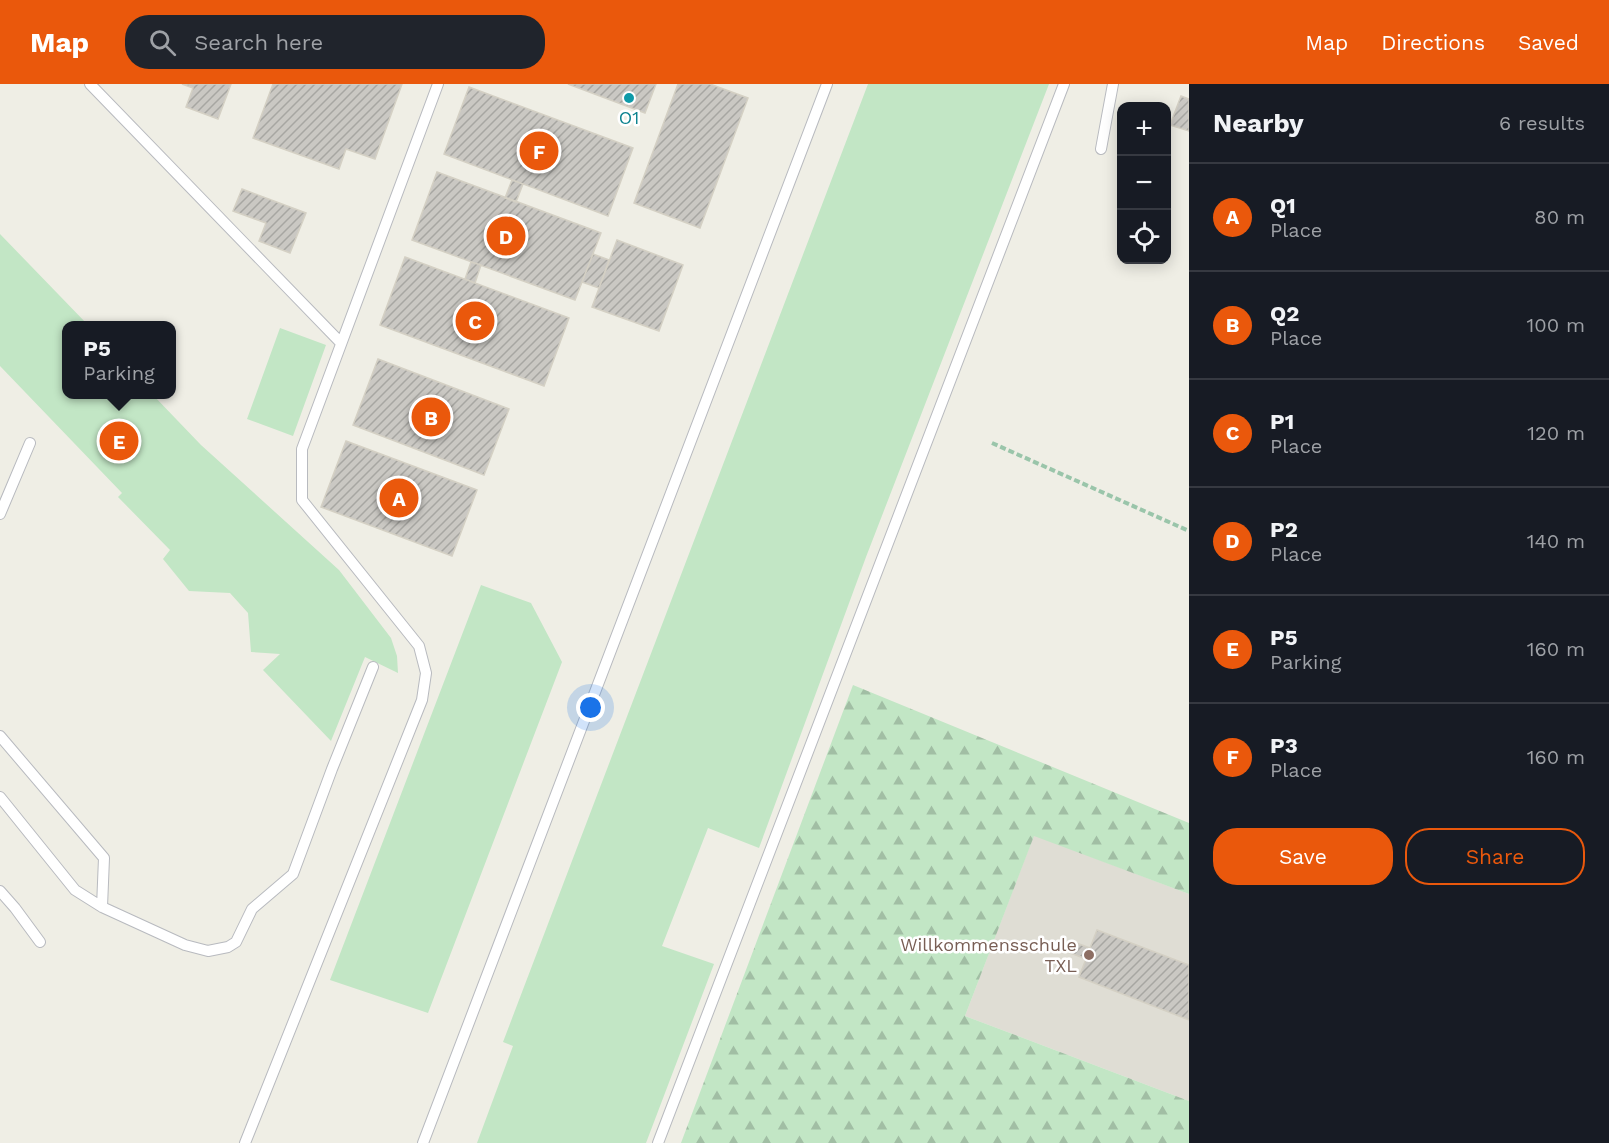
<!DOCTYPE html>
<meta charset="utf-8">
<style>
:root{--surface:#171b24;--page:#20242c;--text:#f1f3f6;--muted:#9ea1a6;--line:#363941;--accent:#ea580c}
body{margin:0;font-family:"Work Sans",sans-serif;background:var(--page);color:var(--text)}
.controls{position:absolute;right:18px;top:18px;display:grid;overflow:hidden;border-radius:12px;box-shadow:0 3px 15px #0003}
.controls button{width:54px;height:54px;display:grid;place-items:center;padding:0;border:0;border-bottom:2px solid var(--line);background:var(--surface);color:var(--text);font:30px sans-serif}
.you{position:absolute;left:591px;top:624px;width:21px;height:21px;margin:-15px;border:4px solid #fff;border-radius:50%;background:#1a73e8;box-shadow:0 0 0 9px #1a73e833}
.badge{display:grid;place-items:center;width:39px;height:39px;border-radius:50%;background:var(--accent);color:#fff;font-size:20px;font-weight:700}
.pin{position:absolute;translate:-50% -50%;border:3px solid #fff;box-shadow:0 2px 6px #0006}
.popup{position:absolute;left:62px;top:237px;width:114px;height:78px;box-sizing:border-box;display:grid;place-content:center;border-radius:12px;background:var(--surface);filter:drop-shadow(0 2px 4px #0005);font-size:20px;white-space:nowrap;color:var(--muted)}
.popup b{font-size:22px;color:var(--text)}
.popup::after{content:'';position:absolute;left:50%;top:100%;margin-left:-12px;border:12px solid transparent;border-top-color:var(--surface)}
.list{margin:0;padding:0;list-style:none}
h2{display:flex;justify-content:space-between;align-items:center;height:78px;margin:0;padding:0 24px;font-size:26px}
h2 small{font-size:20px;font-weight:400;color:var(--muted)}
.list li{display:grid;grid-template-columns:39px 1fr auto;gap:18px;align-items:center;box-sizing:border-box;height:108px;padding:0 24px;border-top:2px solid var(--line)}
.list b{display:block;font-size:22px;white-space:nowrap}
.list p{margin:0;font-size:20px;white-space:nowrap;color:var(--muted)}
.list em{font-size:20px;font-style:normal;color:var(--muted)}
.actions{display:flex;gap:12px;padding:18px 24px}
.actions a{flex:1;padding:14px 0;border:2px solid var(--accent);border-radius:24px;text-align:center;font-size:21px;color:var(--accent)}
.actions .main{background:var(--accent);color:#fff}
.icon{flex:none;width:33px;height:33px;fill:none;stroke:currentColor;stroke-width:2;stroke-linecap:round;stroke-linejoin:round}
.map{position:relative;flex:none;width:1189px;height:1059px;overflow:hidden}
header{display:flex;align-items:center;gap:36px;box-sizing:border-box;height:84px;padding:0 30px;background:var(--accent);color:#fff}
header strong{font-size:28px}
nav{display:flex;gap:33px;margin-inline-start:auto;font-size:21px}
.search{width:420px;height:54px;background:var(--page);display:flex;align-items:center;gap:15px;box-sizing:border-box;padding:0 21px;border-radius:24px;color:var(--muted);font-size:22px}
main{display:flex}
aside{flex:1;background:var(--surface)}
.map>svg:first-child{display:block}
.education{fill:#dfddd4}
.green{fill:#c2e6c5}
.forest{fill:url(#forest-firs)}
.building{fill:url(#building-hatch);stroke:#d4d0c4;stroke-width:1.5}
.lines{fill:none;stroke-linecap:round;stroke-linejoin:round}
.lane-casing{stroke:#b8babf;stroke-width:12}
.path{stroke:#9ac5aa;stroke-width:4;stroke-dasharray:6 3;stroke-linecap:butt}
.lane{stroke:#fff;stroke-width:10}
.culture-dot{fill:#0f9aa8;stroke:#fff;stroke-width:2}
.education-dot{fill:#8d6e63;stroke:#fff;stroke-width:2}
.labels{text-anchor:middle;stroke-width:5;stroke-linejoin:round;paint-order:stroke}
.culture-label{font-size:18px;fill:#0d838f;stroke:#fff}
.education-label{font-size:18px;fill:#785e54;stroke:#fff;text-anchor:end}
</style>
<header>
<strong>Map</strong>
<div class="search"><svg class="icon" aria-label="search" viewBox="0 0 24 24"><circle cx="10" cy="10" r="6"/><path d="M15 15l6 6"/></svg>Search here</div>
<nav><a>Map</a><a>Directions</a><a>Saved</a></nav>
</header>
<main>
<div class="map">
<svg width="1189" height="1059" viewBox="0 0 1189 1059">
<defs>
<pattern id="forest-firs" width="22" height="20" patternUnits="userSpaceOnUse" patternTransform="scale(1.5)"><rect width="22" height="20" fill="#c2e6c5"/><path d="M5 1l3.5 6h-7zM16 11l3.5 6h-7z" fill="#a1bea4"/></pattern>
<pattern id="building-hatch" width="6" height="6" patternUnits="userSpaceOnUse" patternTransform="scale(1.5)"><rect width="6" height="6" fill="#cac8c3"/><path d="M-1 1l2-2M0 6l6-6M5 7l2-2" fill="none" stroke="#a7a6a2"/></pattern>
</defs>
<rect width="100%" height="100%" fill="#efeee5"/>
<path class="education" d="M 1034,751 L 1189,810 L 1189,1017 L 965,932 Z"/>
<path class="green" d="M 868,0 L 1049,0 L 866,473 L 759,764 L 708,744 L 662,862 L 714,880 L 646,1059 L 477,1059 L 513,962 L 503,958 Z
M 0,150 L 88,241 L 66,242 L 66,310 L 153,311 L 201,361 L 339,486 L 391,554 L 397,572 L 398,589 L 365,573 L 331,657 L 263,586 L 280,570 L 251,568 L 248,529 L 230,509 L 189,507 L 163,475 L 170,466 L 118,413 L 122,409 L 0,282 Z
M 280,244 L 326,261 L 293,352 L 247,335 Z
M 481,501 L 531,519 L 562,578 L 428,929 L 330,896 Z"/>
<path class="forest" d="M 853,601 L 1189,739 L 1189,810 L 1034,752 L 965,932 L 1189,1017 L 1189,1059 L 681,1059 Z"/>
<path class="building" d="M 182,0 L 231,0 L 218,35 L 186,23 L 193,4 Z
M 273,0 L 402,0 L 375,75 L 346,65 L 339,85 L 253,54 Z
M 568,0 L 656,0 L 645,29 Z
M 678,0 L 710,0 L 748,14 L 700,144 L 634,119 Z
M 469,3 L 633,64 L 608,132 L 444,70 Z
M 1181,12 L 1189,15 L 1189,47 L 1170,41 Z
M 437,88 L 601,149 L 575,216 L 412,156 Z
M 512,96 L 523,100 L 516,118 L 505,114 Z
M 242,105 L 306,129 L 290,169 L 259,157 L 266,139 L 233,127 Z
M 617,156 L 683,181 L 659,247 L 592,223 Z
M 593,170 L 609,176 L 599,204 L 582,198 Z
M 405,173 L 569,234 L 544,302 L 380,241 Z
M 471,178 L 481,181 L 475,199 L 465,195 Z
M 378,275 L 509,325 L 484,391 L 353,341 Z
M 346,357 L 477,406 L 452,472 L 321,423 Z
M 1097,846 L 1189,881 L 1189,936 L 1079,893 L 1086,875 L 1068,868 L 1071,857 L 1090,864 Z"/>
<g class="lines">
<defs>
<path id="lane" d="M 90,0 L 341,259
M 1101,65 L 1113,0
M 0,430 L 30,359
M 0,652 L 104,774 L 102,823
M 0,713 L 75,806 L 102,823 L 185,861 L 208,867 L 228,863 L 236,858 L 252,825 L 293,790 L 332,685 L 373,583
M 0,807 L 15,824 L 40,858
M 245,1059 L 422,616 L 426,589 L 419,562 L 302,416 L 302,365 L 438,0
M 423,1059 L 827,0
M 658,1059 L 1064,0"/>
</defs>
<use href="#lane" class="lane-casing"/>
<path class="path" d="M 992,359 L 1189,447"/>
<use href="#lane" class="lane"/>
</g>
<circle class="culture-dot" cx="629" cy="14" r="6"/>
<circle class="education-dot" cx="1089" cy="871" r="6"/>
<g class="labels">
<g class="culture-label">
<text x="629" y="40">O1</text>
</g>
<g class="education-label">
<text x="1077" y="867">Willkommensschule<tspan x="1077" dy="21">TXL</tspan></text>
</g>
</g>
</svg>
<div class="controls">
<button>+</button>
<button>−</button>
<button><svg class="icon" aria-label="locate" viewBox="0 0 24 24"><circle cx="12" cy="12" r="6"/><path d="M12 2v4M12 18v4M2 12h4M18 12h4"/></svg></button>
</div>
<div class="you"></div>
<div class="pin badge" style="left:399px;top:414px">A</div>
<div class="pin badge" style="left:431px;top:333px">B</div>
<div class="pin badge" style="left:475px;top:237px">C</div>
<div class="pin badge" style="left:506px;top:152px">D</div>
<div class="pin badge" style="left:119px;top:357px">E</div>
<div class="popup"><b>P5</b>Parking</div>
<div class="pin badge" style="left:539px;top:67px">F</div>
</div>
<aside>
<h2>Nearby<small>6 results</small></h2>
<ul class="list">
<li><span class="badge">A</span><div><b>Q1</b><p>Place</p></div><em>80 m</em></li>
<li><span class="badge">B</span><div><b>Q2</b><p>Place</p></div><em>100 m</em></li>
<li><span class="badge">C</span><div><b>P1</b><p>Place</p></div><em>120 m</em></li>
<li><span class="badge">D</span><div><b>P2</b><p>Place</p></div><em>140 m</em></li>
<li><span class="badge">E</span><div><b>P5</b><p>Parking</p></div><em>160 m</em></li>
<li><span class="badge">F</span><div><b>P3</b><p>Place</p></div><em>160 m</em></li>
</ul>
<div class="actions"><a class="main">Save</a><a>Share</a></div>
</aside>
</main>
